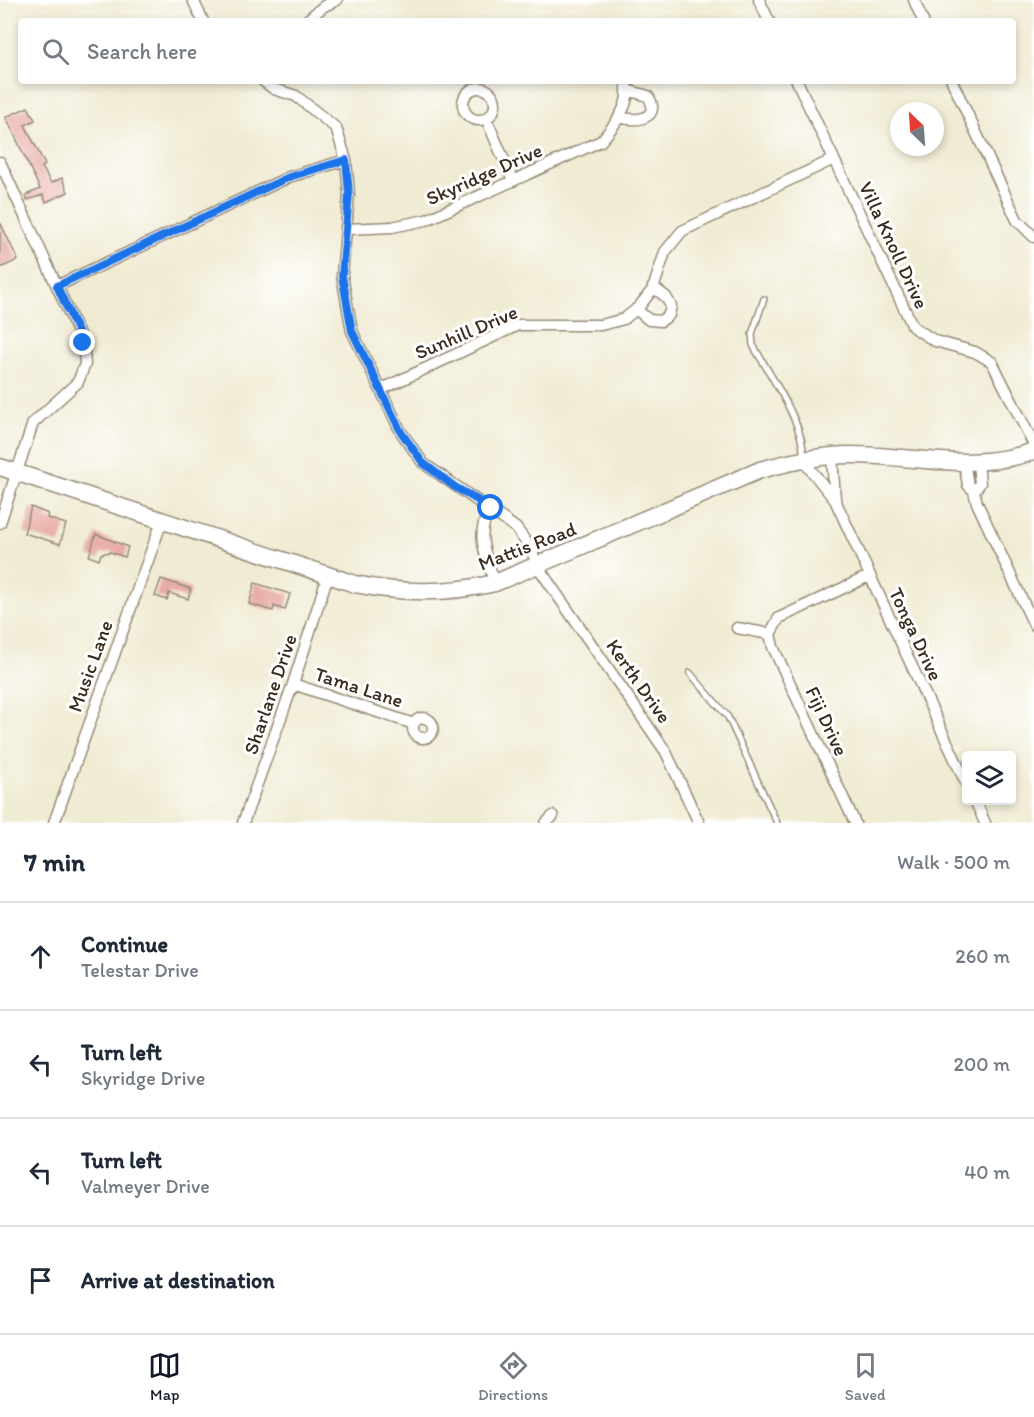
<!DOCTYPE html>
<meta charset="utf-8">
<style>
:root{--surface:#fff;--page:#f6f6f7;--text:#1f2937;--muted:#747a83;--line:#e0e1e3;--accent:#111827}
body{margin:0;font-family:Itim,sans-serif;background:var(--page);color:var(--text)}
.controls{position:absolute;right:18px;bottom:18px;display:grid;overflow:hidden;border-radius:6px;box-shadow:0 3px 9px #0003}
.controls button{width:54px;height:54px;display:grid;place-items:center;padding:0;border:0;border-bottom:2px solid var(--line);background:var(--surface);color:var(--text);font:30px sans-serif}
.compass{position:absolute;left:890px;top:102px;width:54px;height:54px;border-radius:50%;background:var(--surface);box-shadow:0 3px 9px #0003;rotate:335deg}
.stop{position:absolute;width:18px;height:18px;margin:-14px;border:4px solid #1a73e8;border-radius:50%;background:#fff}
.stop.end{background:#1a73e8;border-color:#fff;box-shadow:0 2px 6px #0008}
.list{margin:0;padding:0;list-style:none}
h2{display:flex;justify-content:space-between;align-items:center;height:78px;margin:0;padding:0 24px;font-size:26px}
h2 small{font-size:20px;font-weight:400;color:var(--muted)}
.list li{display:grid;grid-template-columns:39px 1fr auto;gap:18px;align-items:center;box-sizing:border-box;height:108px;padding:0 24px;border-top:2px solid var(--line)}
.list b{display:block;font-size:22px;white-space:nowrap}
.list p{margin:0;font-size:20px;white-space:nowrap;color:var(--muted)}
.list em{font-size:20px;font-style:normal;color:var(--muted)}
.icon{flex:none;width:33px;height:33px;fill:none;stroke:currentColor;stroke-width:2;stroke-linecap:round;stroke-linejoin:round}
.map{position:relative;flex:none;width:1034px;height:823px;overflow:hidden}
.search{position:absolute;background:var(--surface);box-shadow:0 3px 9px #0003;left:18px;right:18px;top:18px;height:66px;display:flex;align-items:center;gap:15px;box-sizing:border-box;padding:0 21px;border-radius:6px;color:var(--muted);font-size:22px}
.sheet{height:510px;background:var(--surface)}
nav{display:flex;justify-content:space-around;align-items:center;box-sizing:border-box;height:84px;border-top:2px solid var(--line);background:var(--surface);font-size:16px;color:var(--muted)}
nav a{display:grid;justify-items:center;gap:3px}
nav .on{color:var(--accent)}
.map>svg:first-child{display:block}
.building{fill:#e8aca6}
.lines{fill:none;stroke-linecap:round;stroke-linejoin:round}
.service-casing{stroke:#968a78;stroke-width:8}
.minor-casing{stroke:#968a78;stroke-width:13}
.secondary-casing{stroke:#968a78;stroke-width:19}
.service{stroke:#fff;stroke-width:5}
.minor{stroke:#fff;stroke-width:10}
.secondary{stroke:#fff;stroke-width:16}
.route{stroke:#1a73e8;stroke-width:8}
.labels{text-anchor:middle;stroke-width:6;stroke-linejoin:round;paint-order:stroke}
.street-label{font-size:20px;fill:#3b2a1e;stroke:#fff}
</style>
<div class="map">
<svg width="1034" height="823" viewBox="0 0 1034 823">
<rect width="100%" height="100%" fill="#fff"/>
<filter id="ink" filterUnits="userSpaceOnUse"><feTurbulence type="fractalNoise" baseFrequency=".0167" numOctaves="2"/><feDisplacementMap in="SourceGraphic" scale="12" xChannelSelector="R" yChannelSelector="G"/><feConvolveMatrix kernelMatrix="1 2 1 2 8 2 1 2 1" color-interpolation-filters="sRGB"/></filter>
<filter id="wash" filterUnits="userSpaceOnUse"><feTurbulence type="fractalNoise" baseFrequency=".008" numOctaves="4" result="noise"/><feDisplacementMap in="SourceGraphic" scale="24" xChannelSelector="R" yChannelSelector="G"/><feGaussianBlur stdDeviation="1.35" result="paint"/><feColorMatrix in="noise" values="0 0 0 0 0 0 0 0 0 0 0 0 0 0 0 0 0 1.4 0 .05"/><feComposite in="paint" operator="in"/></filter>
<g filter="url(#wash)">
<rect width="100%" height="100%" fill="#f0ebd3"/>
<g id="blocks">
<path class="building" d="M 28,107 L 35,120 L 25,125 L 45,165 L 42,167 L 51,183 L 62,178 L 68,192 L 46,202 L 43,195 L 27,200 L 26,195 L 40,189 L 6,117 Z
M 0,222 L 18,260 L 0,268 Z
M 31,507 L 48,514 L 47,518 L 66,524 L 60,544 L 24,533 Z
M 96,534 L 128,547 L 125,557 L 110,552 L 101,554 L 99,560 L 89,556 Z
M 161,579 L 191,589 L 188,599 L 169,593 L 167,600 L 155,596 Z
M 255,583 L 290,594 L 285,610 L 274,606 L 273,611 L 249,604 Z"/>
</g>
</g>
<g filter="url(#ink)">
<use href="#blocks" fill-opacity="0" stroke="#968a78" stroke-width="1.5"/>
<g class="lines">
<defs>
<path id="service" d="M 764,299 L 752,334 L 753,345 C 769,374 806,426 803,458
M 690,673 L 728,717 L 777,823"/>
<path id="minor" d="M 193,0 L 203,21
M 759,0 L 769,21
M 914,0 L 923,21
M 306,21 L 324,6 L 337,0
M 263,81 L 274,89 L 296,96 L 336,128 L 346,160 L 349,194 L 342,276 L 352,331 L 401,432 L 423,463 L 516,528 L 531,549 L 538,567 L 666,752 L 699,823
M 797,81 L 913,327 L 935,341 L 975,352 L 992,362 L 1034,445
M 952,81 L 1017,220 L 1034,237
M463 104a16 16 0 1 1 32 0a16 16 0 1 1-32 0Z
M 620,117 C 637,123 662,118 648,96 L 627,90
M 486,118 L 513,181
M 0,162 L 83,343 L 85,364 L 78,382 L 33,423 L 0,523
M 347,229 L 392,227 L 426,220 L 601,141 C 614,126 634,102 625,81
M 57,286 L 289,177 L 346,160
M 636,309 L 649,320 L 661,321 L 669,315 L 671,306 L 666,297 L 653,287
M 382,389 L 518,325 L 601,325 L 624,319 L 638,308 L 653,289 L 665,252 L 682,231 L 834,159
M 832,456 L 835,499
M 802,459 L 835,500 L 966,783
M 964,462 L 968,485 L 974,491 L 977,503 L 1034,625
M 974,491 L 980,483 L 978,463
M 491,508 C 474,534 486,556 495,583
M 737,628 L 770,634
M 293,684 L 414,724
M413 728a10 10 0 1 1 20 0a10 10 0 1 1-20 0Z
M 975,800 L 985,823
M 54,823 L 162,521
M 243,823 L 293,684 L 328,575
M 546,823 L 553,816
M 855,823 L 773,647 L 770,634 L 779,618 L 869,576"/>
<path id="secondary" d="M 0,467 L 355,584 C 403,594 448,594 495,583 L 760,470 C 789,462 819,455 851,455 C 912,455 974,473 1034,451"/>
</defs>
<use href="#service" class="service-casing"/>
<use href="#minor" class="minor-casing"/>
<use href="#secondary" class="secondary-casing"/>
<use href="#service" class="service"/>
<use href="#minor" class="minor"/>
<use href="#secondary" class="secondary"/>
</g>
</g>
<g class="lines" filter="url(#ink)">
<path class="route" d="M 83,343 L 57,286 L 289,177 L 346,160 L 349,194 L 342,276 L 352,331 L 401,432 L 423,463 L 455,487 L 491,508"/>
</g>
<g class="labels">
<g class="street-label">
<text transform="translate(484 174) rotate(-24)" y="7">Skyridge Drive</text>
<text transform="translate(894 245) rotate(65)" y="7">Villa Knoll Drive</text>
<text transform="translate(466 332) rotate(-23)" y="7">Sunhill Drive</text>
<text transform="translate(527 546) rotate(-21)" y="7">Mattis Road</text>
<text transform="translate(916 634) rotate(65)" y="7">Tonga Drive</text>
<text transform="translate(90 666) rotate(-70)" y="7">Music Lane</text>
<text transform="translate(639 681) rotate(55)" y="7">Kerth Drive</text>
<text transform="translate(359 687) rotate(18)" y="7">Tama Lane</text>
<text transform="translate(270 694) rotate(-71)" y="7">Sharlane Drive</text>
<text transform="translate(827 721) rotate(65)" y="7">Fiji Drive</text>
</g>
</g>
</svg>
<div class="controls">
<button><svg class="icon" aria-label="layers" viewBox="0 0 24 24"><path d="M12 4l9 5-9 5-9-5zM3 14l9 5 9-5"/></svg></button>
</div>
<svg class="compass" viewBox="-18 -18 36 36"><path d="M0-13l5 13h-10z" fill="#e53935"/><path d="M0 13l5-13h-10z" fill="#747a83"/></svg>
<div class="stop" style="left:491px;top:508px"></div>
<div class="stop end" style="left:83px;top:343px"></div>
<div class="search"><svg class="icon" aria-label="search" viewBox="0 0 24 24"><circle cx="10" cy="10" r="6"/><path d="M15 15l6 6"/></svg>Search here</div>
</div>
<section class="sheet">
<h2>7 min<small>Walk · 500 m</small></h2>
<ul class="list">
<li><svg class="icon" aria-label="ahead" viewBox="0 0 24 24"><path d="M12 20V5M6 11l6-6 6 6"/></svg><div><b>Continue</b><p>Telestar Drive</p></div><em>260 m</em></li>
<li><svg class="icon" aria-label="left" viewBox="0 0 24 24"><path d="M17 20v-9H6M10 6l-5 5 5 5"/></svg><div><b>Turn left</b><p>Skyridge Drive</p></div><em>200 m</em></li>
<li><svg class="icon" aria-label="left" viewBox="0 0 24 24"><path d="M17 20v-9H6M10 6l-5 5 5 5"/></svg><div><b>Turn left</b><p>Valmeyer Drive</p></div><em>40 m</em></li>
<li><svg class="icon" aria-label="arrive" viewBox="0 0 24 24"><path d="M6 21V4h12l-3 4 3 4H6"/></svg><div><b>Arrive at destination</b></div></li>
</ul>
</section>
<nav>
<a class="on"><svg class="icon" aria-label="map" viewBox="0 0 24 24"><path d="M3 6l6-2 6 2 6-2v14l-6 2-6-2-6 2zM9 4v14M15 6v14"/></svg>Map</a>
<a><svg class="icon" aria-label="directions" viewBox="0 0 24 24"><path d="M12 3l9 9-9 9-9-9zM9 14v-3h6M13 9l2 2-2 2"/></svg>Directions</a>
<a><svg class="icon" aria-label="saved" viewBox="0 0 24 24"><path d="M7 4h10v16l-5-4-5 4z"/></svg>Saved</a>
</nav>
